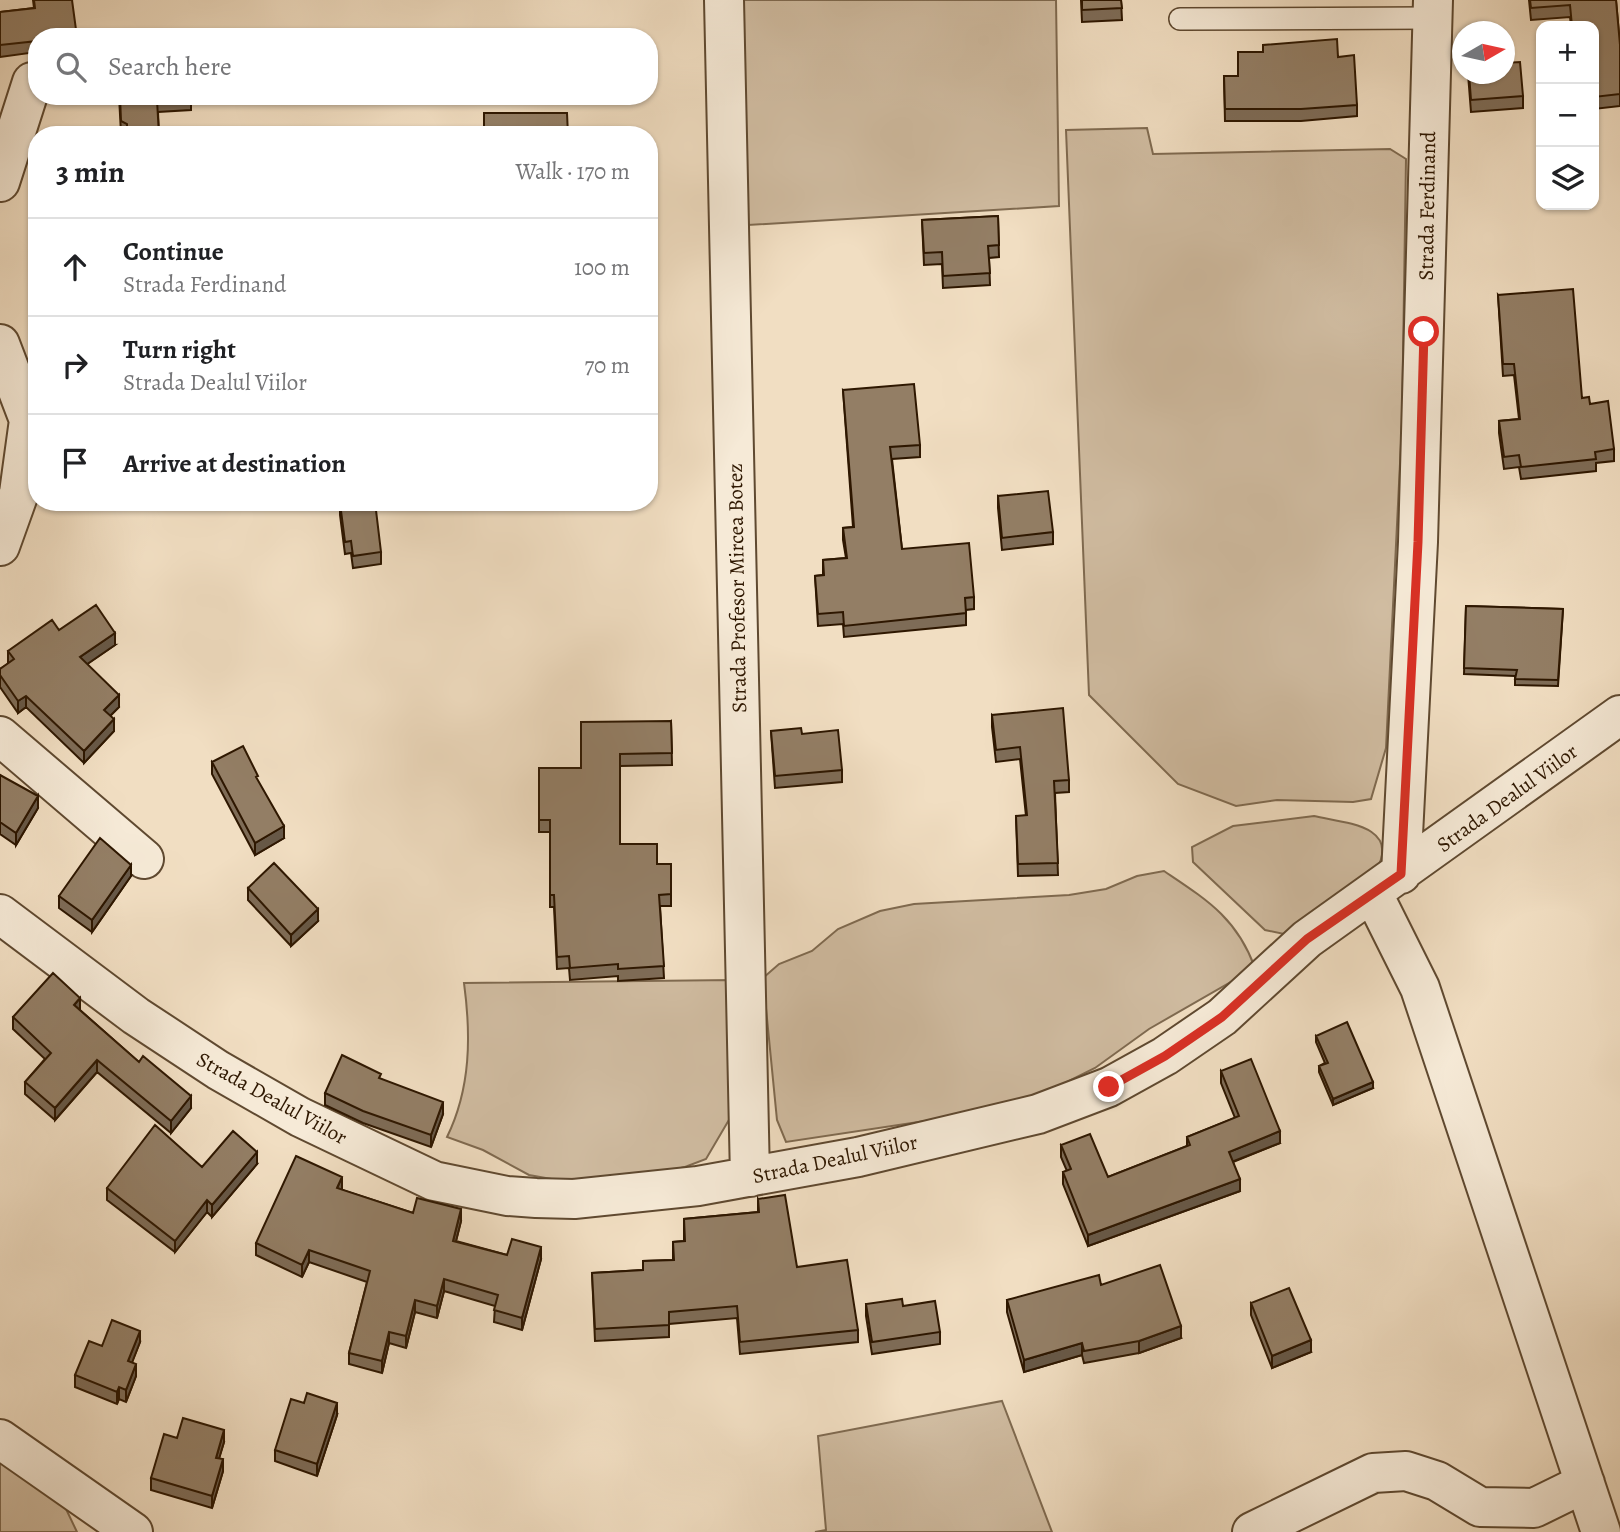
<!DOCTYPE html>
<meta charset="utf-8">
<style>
:root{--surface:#fff;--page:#f2f2f2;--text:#202124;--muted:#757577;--line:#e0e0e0}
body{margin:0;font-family:Alegreya,serif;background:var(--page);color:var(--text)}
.controls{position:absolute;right:21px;top:21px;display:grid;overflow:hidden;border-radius:14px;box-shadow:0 2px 5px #0004}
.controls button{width:63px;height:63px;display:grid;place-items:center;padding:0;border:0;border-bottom:2px solid var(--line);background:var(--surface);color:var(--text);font:35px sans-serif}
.compass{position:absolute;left:1452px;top:21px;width:63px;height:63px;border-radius:50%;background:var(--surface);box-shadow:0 2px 5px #0004;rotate:81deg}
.stop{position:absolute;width:21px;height:21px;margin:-16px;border:5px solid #d93025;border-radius:50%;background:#fff}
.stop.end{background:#d93025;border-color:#fff;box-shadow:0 2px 7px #0008}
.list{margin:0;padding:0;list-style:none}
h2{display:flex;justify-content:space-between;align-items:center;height:91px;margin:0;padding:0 28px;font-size:30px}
h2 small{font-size:23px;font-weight:400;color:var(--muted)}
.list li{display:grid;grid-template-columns:46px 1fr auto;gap:21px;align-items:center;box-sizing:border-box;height:98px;padding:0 28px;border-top:2px solid var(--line)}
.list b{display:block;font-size:26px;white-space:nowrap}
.list p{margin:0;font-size:23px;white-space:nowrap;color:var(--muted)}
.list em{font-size:23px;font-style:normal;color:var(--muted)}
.icon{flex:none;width:38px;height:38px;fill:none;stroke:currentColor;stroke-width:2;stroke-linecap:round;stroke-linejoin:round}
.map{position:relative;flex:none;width:1620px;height:1532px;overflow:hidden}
.search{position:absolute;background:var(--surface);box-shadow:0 2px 5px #0004;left:28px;top:28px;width:630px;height:77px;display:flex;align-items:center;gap:18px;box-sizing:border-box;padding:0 24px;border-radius:28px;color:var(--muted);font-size:26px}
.panel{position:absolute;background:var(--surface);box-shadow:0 2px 5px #0004;left:28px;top:126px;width:630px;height:385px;border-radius:28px}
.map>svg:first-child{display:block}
.green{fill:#d0bca1;stroke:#7f6a50;stroke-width:2}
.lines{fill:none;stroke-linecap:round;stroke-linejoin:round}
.service-casing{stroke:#5f4930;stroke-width:24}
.minor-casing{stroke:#5f4930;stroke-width:42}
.service{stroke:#f6ead7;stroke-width:21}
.minor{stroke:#f6ead7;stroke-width:38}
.wall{fill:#7e6c57;stroke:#2e1700;stroke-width:2}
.shaded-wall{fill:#675847;stroke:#2e1700;stroke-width:2}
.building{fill:#937e65;stroke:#2e1700;stroke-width:2}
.route{stroke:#d93025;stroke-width:9}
.labels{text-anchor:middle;stroke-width:7;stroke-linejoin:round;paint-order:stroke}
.street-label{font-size:21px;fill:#2e1700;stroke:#f6ead7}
</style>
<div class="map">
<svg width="1620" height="1532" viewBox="0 0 1620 1532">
<rect width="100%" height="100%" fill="#f1dec2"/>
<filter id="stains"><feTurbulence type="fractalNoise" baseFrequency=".00286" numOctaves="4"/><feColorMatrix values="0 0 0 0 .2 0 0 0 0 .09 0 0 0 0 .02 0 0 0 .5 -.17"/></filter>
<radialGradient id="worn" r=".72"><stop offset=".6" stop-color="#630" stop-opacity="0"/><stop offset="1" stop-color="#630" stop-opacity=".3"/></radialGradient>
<path class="green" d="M 742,0 L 1056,0 L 1059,206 L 748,225 Z
M 1147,128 L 1153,154 L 1390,149 L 1406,159 L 1402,423 L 1386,748 L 1371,799 L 1353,802 L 1277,800 L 1236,806 L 1178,784 L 1089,695 L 1066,130 Z
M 1314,816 C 1344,823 1400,825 1377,869 L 1284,934 L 1265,930 L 1193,862 L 1192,847 L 1233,826 Z
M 1164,871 C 1207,900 1237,918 1255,968 L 1149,1029 L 1095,1068 L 1053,1089 L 978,1113 L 786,1142 L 777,1120 L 763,978 L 779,964 L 812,951 L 838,929 L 880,911 L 914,904 L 1069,895 L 1106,889 L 1137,876 Z
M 733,980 L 733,1113 L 706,1159 L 685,1167 L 646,1176 L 568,1182 L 529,1175 L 483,1150 L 447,1137 C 471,1088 471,1035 464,983 Z
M 1002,1401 L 1052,1532 L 815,1532 L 826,1530 L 818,1436 Z
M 0,1446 L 56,1488 L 77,1532 L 0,1532 Z"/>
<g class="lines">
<defs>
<path id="service" d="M 1180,19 L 1432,18"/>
<path id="minor" d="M 724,0 L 750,1177
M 0,182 L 32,82
M 0,344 L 29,420 L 19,493 L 0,546
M 0,736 L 144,859
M 1401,874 L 1418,542 L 1433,0
M 1373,894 L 1420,988 L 1601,1532
M 0,914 L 136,1016 L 218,1070 L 300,1117 L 434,1181 L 507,1196 L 536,1198 L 574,1199 L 698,1186 L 858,1157 L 1038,1114 L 1109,1087 L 1165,1056 L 1222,1017 L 1307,939 L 1620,715
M 0,1439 L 133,1532
M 1252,1532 L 1373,1473 L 1406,1471 L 1437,1481 L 1480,1507 L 1534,1508 L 1585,1483"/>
</defs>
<use href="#service" class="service-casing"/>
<use href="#minor" class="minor-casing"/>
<use href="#service" class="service"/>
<use href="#minor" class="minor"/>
</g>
<path class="wall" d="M 33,0 L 72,0 L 37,37 L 37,52 L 0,57 L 0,12 L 34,8 Z
M 1081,0 L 1121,0 L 1122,20 L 1082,22 Z
M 1529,0 L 1616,0 L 1620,45 L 1620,106 L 1594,109 L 1594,26 L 1571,26 L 1570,17 L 1531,20 Z
M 1338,57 L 1357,105 L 1357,116 L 1301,121 L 1225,121 L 1224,76 L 1238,76 Z
M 1468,74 L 1504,74 L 1523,96 L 1523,108 L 1471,112 Z
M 119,96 L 191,96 L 191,110 L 158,112 L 159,135 L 125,135 L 121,133 Z
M 998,216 L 999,257 L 989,258 L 990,285 L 943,288 L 942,264 L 924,265 L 922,220 Z
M 1498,295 L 1582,398 L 1590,404 L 1614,449 L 1614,461 L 1596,463 L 1596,471 L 1521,479 L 1519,467 L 1504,469 L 1499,433 L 1499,421 L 1519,419 L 1514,375 L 1503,376 Z
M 843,390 L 920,445 L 920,457 L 892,459 L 902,549 L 974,597 L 974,609 L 966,610 L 966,625 L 844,637 L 843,624 L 818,626 L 815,576 L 823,575 L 823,560 L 846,558 L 843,540 L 843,528 L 853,527 Z
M 998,496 L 1053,532 L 1053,544 L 1002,550 L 998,508 Z
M 340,503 L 381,552 L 381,564 L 353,568 L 351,553 L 345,554 L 340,515 Z
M 1466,606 L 1563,609 L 1558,686 L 1515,685 L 1515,676 L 1464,674 Z
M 115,645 L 87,664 L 119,707 L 110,716 L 114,731 L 84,763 L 26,707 L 18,713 L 0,687 L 0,669 L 8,664 L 8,651 Z
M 992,715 L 1069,780 L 1069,792 L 1055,793 L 1058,875 L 1018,876 L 1016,816 L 1026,816 L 1020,759 L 996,762 L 992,727 Z
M 671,721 L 672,765 L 620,766 L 620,844 L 657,864 L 671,864 L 671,906 L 660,906 L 664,978 L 618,981 L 618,976 L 570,980 L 569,968 L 557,969 L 554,907 L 550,907 L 550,832 L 539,832 L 539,768 L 581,768 Z
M 771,731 L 802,734 L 842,770 L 842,782 L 775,788 Z
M 212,762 L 284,838 L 255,855 L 212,774 Z
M 0,775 L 38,808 L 16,845 L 0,834 Z
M 131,876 L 92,932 L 59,908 L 59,896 Z
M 248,888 L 318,921 L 291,946 L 248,900 Z
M 80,1010 L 191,1108 L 171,1133 L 97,1072 L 55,1120 L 25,1094 L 25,1082 L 45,1059 L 13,1029 L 13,1017 Z
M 1316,1036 L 1373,1088 L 1333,1105 L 1319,1072 L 1319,1066 L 1325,1063 L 1316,1042 Z
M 1221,1071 L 1280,1143 L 1233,1162 L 1240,1191 L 1088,1246 L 1063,1184 L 1063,1172 L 1067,1171 L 1061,1157 L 1061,1145 L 1108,1177 L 1187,1146 L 1187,1137 L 1235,1118 L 1221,1083 Z
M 381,1079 L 443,1114 L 431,1147 L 363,1123 L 325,1105 L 325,1093 Z
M 257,1164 L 212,1217 L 207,1212 L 175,1252 L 107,1200 L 107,1188 L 202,1167 Z
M 342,1190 L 413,1213 L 461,1221 L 456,1241 L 507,1255 L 541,1259 L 522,1330 L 494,1322 L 495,1306 L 444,1291 L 437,1318 L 415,1312 L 406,1348 L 389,1343 L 382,1373 L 349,1364 L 349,1353 L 367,1282 L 309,1262 L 302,1277 L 256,1255 L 256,1243 Z
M 758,1199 L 797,1267 L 858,1330 L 858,1342 L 740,1354 L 737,1318 L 669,1324 L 669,1337 L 595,1341 L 592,1273 L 643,1270 L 643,1261 L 673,1260 L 673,1242 L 684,1241 L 684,1219 L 758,1212 Z
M 1101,1285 L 1181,1338 L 1139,1353 L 1084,1363 L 1082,1355 L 1024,1372 L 1007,1312 L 1007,1300 Z
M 1251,1303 L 1311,1352 L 1272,1368 L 1251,1315 Z
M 866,1304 L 903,1306 L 940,1332 L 940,1344 L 872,1354 L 866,1316 Z
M 140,1342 L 132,1362 L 136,1376 L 126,1402 L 119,1399 L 117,1404 L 75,1387 L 75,1375 L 102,1346 Z
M 337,1415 L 317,1476 L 275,1461 L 275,1450 Z
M 177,1438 L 224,1442 L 219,1458 L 223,1471 L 212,1508 L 151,1490 L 151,1478 Z"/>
<path class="shaded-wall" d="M 115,633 L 115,645 L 80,669 L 80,657 Z
M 119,695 L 119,707 L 104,722 L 104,710 Z
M 26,696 L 26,707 L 18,713 L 18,701 Z
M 114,719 L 114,731 L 84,763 L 84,751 Z
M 38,796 L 38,808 L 16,845 L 16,833 Z
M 284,826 L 284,838 L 255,855 L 255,843 Z
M 131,865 L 131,876 L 92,932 L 92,920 Z
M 318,909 L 318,921 L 291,946 L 291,935 Z
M 80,998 L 80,1010 L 74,1005 Z
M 97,1060 L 97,1072 L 55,1120 L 55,1108 Z
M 1373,1082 L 1373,1088 L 1333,1105 L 1333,1099 Z
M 191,1096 L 191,1108 L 171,1133 L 171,1121 Z
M 443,1102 L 443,1114 L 431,1147 L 431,1135 Z
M 1280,1131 L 1280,1143 L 1229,1163 L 1229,1152 Z
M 257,1152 L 257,1164 L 212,1217 L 212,1205 Z
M 342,1177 L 342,1189 L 337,1200 L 337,1188 Z
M 1240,1179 L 1240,1191 L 1088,1246 L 1088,1235 Z
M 207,1200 L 207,1212 L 175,1252 L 175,1241 Z
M 461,1209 L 461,1221 L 453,1253 L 453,1241 Z
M 541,1247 L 541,1259 L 522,1330 L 522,1318 Z
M 309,1250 L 309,1262 L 302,1277 L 302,1265 Z
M 444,1279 L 444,1291 L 437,1318 L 437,1306 Z
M 415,1300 L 415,1312 L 406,1348 L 406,1336 Z
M 1181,1326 L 1181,1338 L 1139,1353 L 1139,1341 Z
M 140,1331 L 140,1342 L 128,1373 L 128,1361 Z
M 389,1332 L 389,1343 L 382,1373 L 382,1361 Z
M 1311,1340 L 1311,1352 L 1272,1368 L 1272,1356 Z
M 1082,1343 L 1082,1355 L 1024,1372 L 1024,1360 Z
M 136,1364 L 136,1376 L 126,1402 L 126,1390 Z
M 119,1387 L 119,1399 L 117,1404 L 117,1392 Z
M 337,1403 L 337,1415 L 317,1476 L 317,1464 Z
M 224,1430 L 224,1442 L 216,1469 L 216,1458 Z
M 223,1459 L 223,1471 L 212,1508 L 212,1496 Z"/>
<path class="building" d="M 34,0 L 72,0 L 77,37 L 37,37 L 37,41 L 0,45 L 0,12 L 35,8 Z
M 1082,0 L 1121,0 L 1122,8 L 1082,10 Z
M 1530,0 L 1616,0 L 1620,45 L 1620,94 L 1594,97 L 1594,26 L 1572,26 L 1570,5 L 1531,8 Z
M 1337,39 L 1338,57 L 1354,55 L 1357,105 L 1301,109 L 1225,109 L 1224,76 L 1238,76 L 1238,52 L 1263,52 L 1263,45 Z
M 1520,62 L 1523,96 L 1471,100 L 1469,74 L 1504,74 L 1504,63 Z
M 120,96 L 191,96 L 191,98 L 157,100 L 159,135 L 127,135 L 127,124 L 121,121 Z
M 484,113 L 567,113 L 568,135 L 484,135 Z
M 998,216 L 999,245 L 988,246 L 990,273 L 943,276 L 942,252 L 924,253 L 922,220 Z
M 1573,289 L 1582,398 L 1589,397 L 1590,404 L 1608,401 L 1614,449 L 1595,452 L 1596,459 L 1521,467 L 1519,455 L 1504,457 L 1499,421 L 1520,419 L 1514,364 L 1503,364 L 1498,295 Z
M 914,384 L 920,445 L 890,447 L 902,549 L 969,543 L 974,597 L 965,598 L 966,613 L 844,626 L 843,612 L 818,614 L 815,576 L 824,575 L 823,560 L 847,558 L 843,528 L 854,527 L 843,390 Z
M 1048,491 L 1053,532 L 1002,538 L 998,496 Z
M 343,502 L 375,502 L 381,552 L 353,556 L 351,541 L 345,542 L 340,503 Z
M 96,605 L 115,633 L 80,657 L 119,695 L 104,710 L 114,719 L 84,751 L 26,696 L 18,701 L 0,675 L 0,669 L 14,659 L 8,651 L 52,620 L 59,630 Z
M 1466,606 L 1563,609 L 1558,680 L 1515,679 L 1517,670 L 1464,668 Z
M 1063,708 L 1069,780 L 1054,781 L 1058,863 L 1018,864 L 1016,816 L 1027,815 L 1020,747 L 996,750 L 992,715 Z
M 671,721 L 672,753 L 620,754 L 620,844 L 657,844 L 657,864 L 671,864 L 671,894 L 659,895 L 664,966 L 618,969 L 618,964 L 570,968 L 569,956 L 557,957 L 554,895 L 550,895 L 550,820 L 539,820 L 539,768 L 581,768 L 581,722 Z
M 801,728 L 802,734 L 838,730 L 842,770 L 775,776 L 771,731 Z
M 243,746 L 258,776 L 256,777 L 284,826 L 255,843 L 212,762 Z
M 0,775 L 38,796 L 16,833 L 0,822 Z
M 100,838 L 131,865 L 92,920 L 59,896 Z
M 274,863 L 318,909 L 291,935 L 248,888 Z
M 53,973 L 80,998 L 74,1005 L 139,1062 L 143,1056 L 191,1096 L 171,1121 L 97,1060 L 55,1108 L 25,1082 L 51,1053 L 13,1017 Z
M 1347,1022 L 1373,1082 L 1333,1099 L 1319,1066 L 1328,1063 L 1316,1036 Z
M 342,1055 L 381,1074 L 379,1078 L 443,1102 L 431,1135 L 363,1111 L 325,1093 Z
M 1251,1059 L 1280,1131 L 1229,1152 L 1240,1179 L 1088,1235 L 1063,1172 L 1071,1169 L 1061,1145 L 1090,1134 L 1108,1177 L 1190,1145 L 1187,1137 L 1239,1116 L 1221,1071 Z
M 155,1125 L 202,1167 L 233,1131 L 257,1152 L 212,1205 L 207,1200 L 175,1241 L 107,1188 Z
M 296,1156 L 342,1177 L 337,1188 L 413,1213 L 417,1198 L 461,1209 L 453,1241 L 507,1255 L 512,1239 L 541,1247 L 522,1318 L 494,1310 L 498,1295 L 444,1279 L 437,1306 L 415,1300 L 406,1336 L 389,1332 L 382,1361 L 349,1353 L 370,1271 L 309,1250 L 302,1265 L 256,1243 Z
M 785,1195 L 797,1267 L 847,1260 L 858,1330 L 740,1342 L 737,1306 L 669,1312 L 669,1325 L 595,1329 L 592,1273 L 643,1270 L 643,1261 L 674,1260 L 673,1242 L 685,1241 L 684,1219 L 759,1212 L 758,1199 Z
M 1160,1265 L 1181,1326 L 1139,1341 L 1084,1351 L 1082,1343 L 1024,1360 L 1007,1300 L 1099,1275 L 1101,1285 Z
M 1289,1288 L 1311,1340 L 1272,1356 L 1251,1303 Z
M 902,1299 L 903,1306 L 935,1301 L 940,1332 L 872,1342 L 866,1304 Z
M 112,1320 L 140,1331 L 128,1361 L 136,1364 L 126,1390 L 119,1387 L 117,1392 L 75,1375 L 89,1341 L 102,1346 Z
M 307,1393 L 337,1403 L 317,1464 L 275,1450 L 291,1399 L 304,1403 Z
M 183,1418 L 224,1430 L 216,1458 L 223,1459 L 212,1496 L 151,1478 L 164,1434 L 177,1438 Z"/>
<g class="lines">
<path class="route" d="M 1109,1087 L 1165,1056 L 1222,1017 L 1307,939 L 1401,874 L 1418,542 L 1424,332"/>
</g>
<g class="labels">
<g class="street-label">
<text transform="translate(1427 206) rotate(-89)" y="7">Strada Ferdinand</text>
<text transform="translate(737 588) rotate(-91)" y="7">Strada Profesor Mircea Botez</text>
<text transform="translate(1507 798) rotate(-36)" y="7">Strada Dealul Viilor</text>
<text transform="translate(272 1098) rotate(29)" y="7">Strada Dealul Viilor</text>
<text transform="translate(835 1159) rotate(-12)" y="7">Strada Dealul Viilor</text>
</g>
</g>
<rect width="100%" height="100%" filter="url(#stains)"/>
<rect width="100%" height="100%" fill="url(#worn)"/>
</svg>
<div class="controls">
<button>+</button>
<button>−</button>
<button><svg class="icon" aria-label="layers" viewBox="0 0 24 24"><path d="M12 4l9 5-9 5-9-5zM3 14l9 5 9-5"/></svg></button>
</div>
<svg class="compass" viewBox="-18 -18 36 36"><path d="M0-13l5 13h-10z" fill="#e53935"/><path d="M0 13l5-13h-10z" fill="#757577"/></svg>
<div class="stop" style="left:1424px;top:332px"></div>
<div class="stop end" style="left:1109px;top:1087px"></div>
<div class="search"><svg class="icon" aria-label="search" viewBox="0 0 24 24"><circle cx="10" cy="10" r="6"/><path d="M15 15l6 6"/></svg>Search here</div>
<section class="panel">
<h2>3 min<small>Walk · 170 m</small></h2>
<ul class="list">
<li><svg class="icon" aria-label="ahead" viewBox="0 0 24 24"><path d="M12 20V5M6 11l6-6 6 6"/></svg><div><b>Continue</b><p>Strada Ferdinand</p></div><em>100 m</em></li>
<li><svg class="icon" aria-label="right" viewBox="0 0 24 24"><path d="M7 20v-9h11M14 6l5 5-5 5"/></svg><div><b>Turn right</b><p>Strada Dealul Viilor</p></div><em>70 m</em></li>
<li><svg class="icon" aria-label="arrive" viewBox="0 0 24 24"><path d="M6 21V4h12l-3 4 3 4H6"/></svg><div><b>Arrive at destination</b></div></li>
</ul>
</section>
</div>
